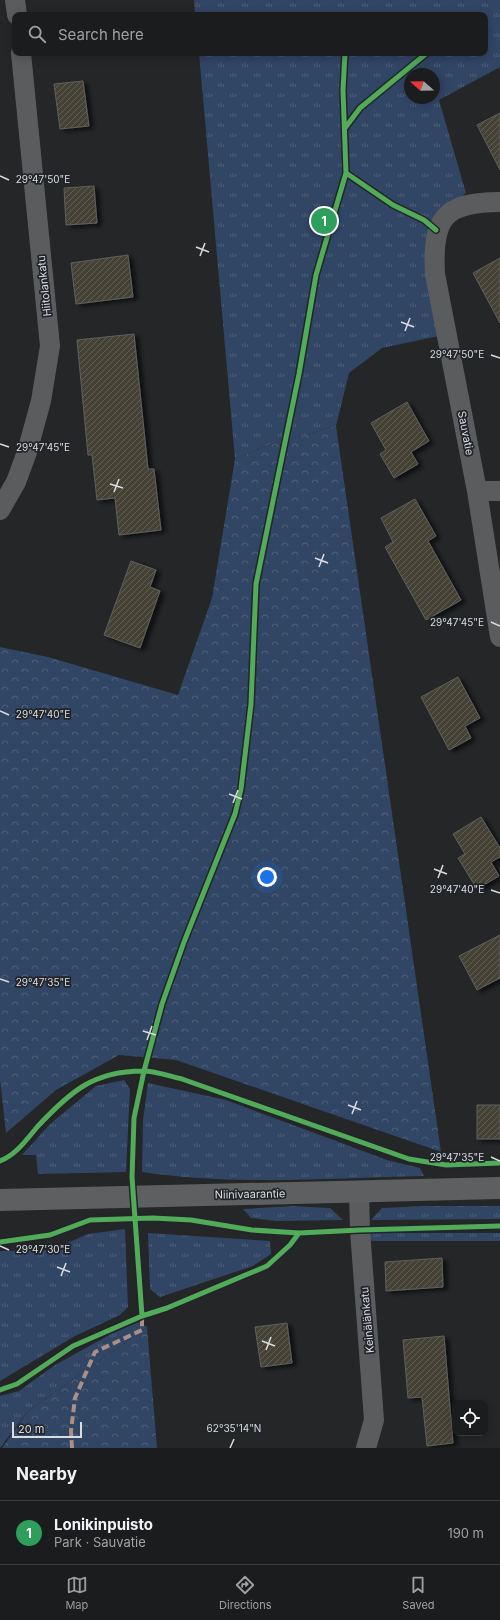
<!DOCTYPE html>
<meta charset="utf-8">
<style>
:root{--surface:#1b1c1e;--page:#28292b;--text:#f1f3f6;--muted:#a0a1a4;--line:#393a3c;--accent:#9a9ca0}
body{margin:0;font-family:Inter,sans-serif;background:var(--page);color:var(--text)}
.controls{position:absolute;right:12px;bottom:12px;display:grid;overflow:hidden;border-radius:8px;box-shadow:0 2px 10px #0003}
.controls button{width:36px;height:36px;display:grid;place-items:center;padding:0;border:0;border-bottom:1px solid var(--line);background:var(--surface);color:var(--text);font:20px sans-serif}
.compass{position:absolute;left:404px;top:68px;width:36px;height:36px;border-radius:50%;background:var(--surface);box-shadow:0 2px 10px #0003;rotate:290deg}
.scale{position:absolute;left:12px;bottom:10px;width:70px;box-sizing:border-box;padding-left:4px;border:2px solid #dadce0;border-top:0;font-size:11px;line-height:14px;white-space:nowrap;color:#dadce0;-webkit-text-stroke:3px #22252a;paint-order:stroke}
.you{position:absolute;left:267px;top:877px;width:14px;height:14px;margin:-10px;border:3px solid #fff;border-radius:50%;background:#1a73e8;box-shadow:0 0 0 6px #1a73e833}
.badge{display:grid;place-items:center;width:26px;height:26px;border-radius:50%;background:var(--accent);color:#fff;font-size:13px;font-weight:700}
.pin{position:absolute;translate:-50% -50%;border:2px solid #fff;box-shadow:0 1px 4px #0006}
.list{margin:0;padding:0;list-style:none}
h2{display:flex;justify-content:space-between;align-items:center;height:52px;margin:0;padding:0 16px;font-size:17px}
h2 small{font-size:13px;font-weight:400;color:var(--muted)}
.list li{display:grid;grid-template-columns:26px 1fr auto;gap:12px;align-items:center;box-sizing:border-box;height:64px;padding:0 16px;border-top:1px solid var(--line)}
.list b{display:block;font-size:15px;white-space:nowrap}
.list p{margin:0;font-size:13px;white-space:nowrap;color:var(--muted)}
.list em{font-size:13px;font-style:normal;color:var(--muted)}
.icon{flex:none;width:22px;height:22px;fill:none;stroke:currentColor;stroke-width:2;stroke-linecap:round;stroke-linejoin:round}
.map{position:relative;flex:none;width:500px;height:1448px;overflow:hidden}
.search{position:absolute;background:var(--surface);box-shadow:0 2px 10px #0003;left:12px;right:12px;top:12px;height:44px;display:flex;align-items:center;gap:10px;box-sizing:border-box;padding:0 14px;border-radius:8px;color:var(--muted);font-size:15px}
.sheet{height:116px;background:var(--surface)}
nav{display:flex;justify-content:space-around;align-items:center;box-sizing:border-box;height:56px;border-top:1px solid var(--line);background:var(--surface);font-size:11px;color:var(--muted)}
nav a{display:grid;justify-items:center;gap:2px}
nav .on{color:var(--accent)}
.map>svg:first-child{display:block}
.grass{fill:url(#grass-tufts);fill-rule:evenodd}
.forest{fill:url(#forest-crowns)}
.building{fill:url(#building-hatch);stroke:#5f6060;filter:url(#shadow)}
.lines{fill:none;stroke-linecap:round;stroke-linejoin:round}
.minor{stroke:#5b5c5e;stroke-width:20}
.secondary{stroke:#5e5f60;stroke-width:22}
.quiet{stroke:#ac8f84;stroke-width:4;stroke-dasharray:8 4;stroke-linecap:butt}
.cycleway-casing{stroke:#22252a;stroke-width:8}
.cycleway{stroke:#51ab58;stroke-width:5}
.ticks{fill:none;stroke:#dadce0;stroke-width:1.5}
.labels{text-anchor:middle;stroke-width:3.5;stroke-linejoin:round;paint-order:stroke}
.street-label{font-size:11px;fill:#dadce0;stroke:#22252a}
.ticks-label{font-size:10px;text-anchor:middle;fill:#dadce0;stroke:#22252a;stroke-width:3.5;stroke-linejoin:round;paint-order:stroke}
</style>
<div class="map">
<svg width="500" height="1448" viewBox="0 0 500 1448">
<defs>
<pattern id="grass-tufts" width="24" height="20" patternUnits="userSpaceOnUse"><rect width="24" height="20" fill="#314564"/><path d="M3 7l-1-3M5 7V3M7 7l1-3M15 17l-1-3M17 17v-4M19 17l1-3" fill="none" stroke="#4e5f7a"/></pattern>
<pattern id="forest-crowns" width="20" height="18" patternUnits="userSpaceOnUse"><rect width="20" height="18" fill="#314564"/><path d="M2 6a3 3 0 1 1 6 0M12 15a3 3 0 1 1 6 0" fill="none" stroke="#4e5f7a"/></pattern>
<pattern id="building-hatch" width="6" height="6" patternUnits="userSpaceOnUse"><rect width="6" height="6" fill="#444335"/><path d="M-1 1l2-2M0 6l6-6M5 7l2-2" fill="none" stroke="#5e5e52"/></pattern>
<filter id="shadow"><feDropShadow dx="4.5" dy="2.5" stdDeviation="2" flood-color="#0009"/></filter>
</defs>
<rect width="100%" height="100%" fill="#242628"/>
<path class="grass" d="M 194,0 L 500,0 L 500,67 L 439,100 L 466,193 L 439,212 L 439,336 L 382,348 L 349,373 L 336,426 L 266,446 L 235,459 L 199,53 L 485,53 L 485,15 L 195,15 ZM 410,74 L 434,74 L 434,98 L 410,98 Z
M 124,1080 L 130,1089 L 126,1172 L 38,1174 L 36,1155 L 22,1155 L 50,1124 L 96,1086 Z
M 148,1083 L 226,1100 L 387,1160 L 420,1168 L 424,1176 C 331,1178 234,1186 142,1172 L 143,1120 Z
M 293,1206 L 330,1208 L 343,1220 L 276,1221 L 251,1218 L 243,1209 Z
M 423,1206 L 500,1206 L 500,1219 L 371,1220 L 382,1208 Z
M 125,1229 L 128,1307 L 120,1315 L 75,1336 L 0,1381 L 0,1251 L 51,1250 L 88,1234 Z
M 148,1233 L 270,1241 L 271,1254 L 253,1266 L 160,1297 L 150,1289 Z
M 369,1233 L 500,1233 L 500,1241 L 368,1241 Z
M 138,1322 L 147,1327 L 28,1411 L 0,1448 L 0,1396 L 19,1391 L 55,1365 L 111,1334 Z"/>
<path class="forest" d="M 336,426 L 441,1152 L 176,1060 L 119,1055 L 56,1090 L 6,1133 L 0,1079 L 0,647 L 48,657 L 178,695 L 212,598 L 235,459 L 266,446 Z
M 147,1327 L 157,1448 L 2,1448 L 28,1411 Z"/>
<path class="building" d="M 83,81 L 89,126 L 60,129 L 54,84 Z
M 500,113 L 500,170 L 477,125 Z
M 94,186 L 97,223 L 66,225 L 64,188 Z
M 128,255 L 133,297 L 76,304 L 71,263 Z
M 500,258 L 500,323 L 473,273 Z
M 134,334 L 148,469 L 154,469 L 161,530 L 119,535 L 115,498 L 97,500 L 92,455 L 88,455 L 77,340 Z
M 407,402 L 429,441 L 411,452 L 418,464 L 394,478 L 380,454 L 386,450 L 371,423 Z
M 415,499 L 436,536 L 428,541 L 461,600 L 426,620 L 385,547 L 393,542 L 381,518 Z
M 131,561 L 156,570 L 150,587 L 160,591 L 140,648 L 104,635 Z
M 458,677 L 480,718 L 465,726 L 471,738 L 449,750 L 421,697 Z
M 481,817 L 500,848 L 500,857 L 491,862 L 499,876 L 477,889 L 458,858 L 465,854 L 453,834 Z
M 500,935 L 500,978 L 477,990 L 459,956 Z
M 477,1105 L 500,1105 L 500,1139 L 477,1139 Z
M 442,1258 L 443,1287 L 386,1291 L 385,1262 Z
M 287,1323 L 292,1363 L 261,1367 L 255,1327 Z
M 444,1336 L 453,1443 L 427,1446 L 422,1397 L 408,1398 L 403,1340 Z"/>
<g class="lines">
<path class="minor" d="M 15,0 L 17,15
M 500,202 C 443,202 432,219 435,274 L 477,491 L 500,637
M 477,491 L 500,491
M 0,510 L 16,482 L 27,452 L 41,401 L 50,346 L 21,53
M 359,1192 L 360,1230 L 374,1420 L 366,1448"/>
<path class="secondary" d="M 0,1200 L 500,1188"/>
<path class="quiet" d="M 72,1448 L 71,1431 L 75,1398 L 95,1352 L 142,1330 L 142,1316"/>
<defs>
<path id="cycleway" d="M 345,128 L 360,108 L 427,53
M 346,173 L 393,205 L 424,220 L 436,230
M 0,1161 C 16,1155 27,1139 38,1126 C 70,1092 93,1071 143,1071 C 155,1071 169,1076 182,1079 L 409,1159 L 446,1165 L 500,1163
M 0,1242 L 50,1235 L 90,1220 L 153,1218 L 191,1220 L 252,1230 L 299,1233 L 360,1230 L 500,1226
M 142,1316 L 132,1177 L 134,1118 L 144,1071 L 162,1004 L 184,942 L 235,814 L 241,789 L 251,704 L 256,584 L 299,374 L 316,275 L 346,173 L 343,90 L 345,53
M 0,1390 L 17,1384 L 73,1346 L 142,1316 L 167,1308 L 267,1266 L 290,1245 L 299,1233"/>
</defs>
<use href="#cycleway" class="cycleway-casing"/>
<use href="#cycleway" class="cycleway"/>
</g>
<path class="ticks" d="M 0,176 L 9,180M 196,247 L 209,252M 200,256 L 205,243M 401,322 L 414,327M 405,331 L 410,318M 491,355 L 500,358M 0,444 L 9,447M 110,484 L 123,488M 114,492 L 119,479M 315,558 L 328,563M 319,567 L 324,554M 491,622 L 500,626M 0,711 L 9,715M 229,794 L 242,799M 233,803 L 238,790M 434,869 L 447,874M 438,878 L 443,865M 491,890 L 500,893M 0,979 L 9,982M 143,1031 L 156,1035M 147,1040 L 152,1026M 348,1105 L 361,1110M 352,1114 L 357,1101M 491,1157 L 500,1161M 0,1246 L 9,1250M 57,1267 L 70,1272M 61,1276 L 66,1263M 262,1341 L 275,1346M 266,1350 L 271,1337M 230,1448 L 234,1439"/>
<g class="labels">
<g class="street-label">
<text transform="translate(44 286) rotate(-96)" y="4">Hiitolankatu</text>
<text transform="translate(466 433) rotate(79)" y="4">Sauvatie</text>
<text transform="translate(250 1194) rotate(-1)" y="4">Niinivaarantie</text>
<text transform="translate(367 1320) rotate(-95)" y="4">Keinälänkatu</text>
</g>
</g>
<g class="ticks-label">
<text x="43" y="183">29°47'50"E</text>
<text x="457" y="358">29°47'50"E</text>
<text x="43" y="451">29°47'45"E</text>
<text x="457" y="626">29°47'45"E</text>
<text x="43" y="718">29°47'40"E</text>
<text x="457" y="893">29°47'40"E</text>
<text x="43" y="986">29°47'35"E</text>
<text x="457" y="1161">29°47'35"E</text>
<text x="43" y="1253">29°47'30"E</text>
<text x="234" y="1432">62°35'14"N</text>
</g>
</svg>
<div class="controls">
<button><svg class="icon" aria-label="locate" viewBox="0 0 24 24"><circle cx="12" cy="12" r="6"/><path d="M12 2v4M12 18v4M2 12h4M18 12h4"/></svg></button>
</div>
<svg class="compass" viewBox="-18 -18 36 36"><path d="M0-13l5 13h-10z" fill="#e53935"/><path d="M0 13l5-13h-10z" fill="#a0a1a4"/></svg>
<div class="scale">20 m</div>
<div class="you"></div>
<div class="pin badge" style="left:324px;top:221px;background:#2e9e5b">1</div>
<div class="search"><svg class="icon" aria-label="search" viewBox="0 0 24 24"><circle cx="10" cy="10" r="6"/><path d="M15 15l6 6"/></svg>Search here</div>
</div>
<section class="sheet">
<h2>Nearby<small></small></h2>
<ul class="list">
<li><span class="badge" style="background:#2e9e5b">1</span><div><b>Lonikinpuisto</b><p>Park · Sauvatie</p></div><em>190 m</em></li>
</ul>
</section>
<nav>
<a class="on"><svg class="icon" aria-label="map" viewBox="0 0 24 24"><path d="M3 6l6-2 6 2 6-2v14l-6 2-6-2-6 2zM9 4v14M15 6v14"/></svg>Map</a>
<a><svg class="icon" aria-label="directions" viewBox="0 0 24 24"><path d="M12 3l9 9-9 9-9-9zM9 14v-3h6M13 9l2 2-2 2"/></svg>Directions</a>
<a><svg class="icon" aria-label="saved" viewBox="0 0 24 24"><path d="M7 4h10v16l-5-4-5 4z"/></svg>Saved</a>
</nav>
